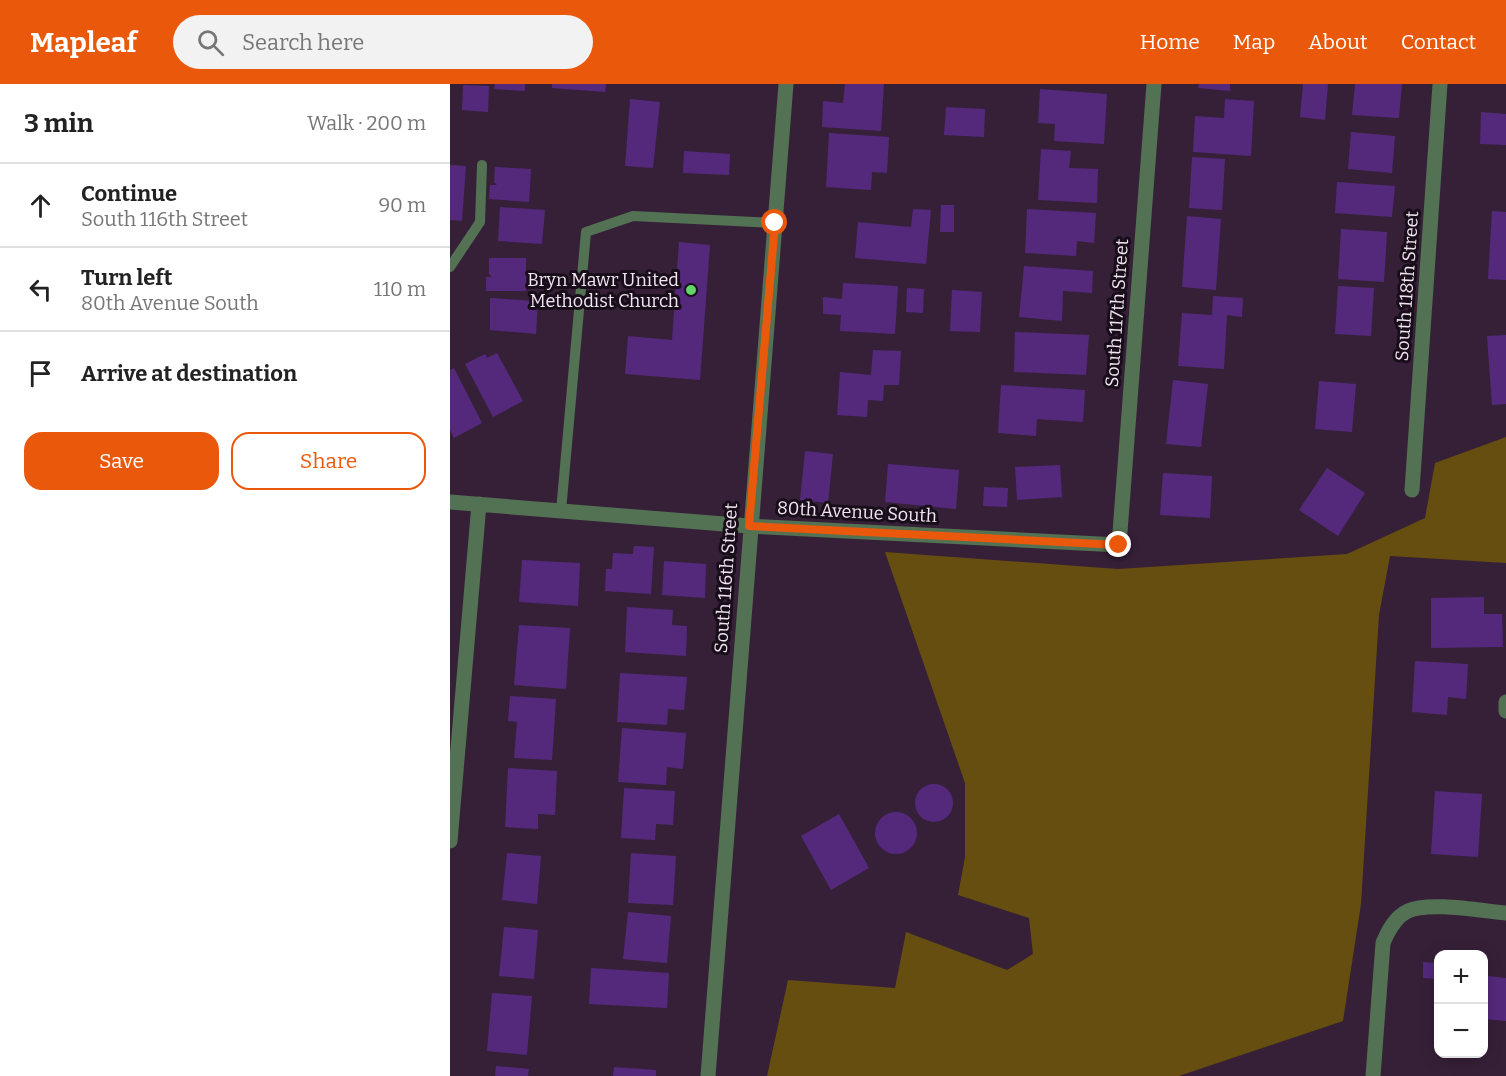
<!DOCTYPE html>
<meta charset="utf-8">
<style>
:root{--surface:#fff;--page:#f2f2f2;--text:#222;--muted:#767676;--line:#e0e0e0;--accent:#ea580c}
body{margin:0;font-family:Bitter,serif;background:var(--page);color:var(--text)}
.controls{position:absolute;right:18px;bottom:18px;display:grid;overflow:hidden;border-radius:12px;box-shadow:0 3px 15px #0003}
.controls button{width:54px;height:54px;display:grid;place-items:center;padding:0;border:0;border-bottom:2px solid var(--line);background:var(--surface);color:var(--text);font:30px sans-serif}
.stop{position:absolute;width:18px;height:18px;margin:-14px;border:4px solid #ea580c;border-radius:50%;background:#fff}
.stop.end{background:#ea580c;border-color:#fff;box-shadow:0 2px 6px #0008}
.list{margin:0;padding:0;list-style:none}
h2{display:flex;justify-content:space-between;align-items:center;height:78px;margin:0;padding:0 24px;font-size:26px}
h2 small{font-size:20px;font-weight:400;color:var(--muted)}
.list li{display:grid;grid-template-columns:39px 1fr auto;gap:18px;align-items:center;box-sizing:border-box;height:84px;padding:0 24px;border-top:2px solid var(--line)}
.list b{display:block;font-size:22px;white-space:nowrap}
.list p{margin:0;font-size:20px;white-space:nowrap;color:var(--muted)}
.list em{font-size:20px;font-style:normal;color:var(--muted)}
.actions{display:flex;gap:12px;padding:18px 24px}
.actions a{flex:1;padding:14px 0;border:2px solid var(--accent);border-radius:18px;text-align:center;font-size:21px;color:var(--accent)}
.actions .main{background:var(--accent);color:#fff}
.icon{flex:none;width:33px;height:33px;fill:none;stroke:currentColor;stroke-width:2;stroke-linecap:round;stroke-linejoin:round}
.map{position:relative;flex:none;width:1056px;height:992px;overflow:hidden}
header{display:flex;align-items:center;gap:36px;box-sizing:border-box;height:84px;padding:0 30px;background:var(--accent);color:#fff}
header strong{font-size:28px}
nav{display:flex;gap:33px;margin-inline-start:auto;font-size:21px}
.search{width:420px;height:54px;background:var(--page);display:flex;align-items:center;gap:15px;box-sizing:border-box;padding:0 21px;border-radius:33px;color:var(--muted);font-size:22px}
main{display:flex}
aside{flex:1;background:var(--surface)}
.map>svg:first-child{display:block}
.forest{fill:#664d10}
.building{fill:#54297c}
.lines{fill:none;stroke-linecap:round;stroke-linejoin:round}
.service{stroke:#527253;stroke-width:10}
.minor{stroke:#527253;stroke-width:15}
.route{stroke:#ea580c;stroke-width:8}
.poi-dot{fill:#62d469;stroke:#180e19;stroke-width:2}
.labels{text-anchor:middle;stroke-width:6;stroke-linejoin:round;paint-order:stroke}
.poi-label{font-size:18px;fill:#f3e4f3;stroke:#180e19;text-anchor:end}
.street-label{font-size:18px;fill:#f3e4f3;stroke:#180e19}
</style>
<header>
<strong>Mapleaf</strong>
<div class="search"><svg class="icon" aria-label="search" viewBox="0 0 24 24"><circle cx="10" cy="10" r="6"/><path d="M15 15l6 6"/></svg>Search here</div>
<nav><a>Home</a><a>Map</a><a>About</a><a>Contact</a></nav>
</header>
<main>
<aside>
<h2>3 min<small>Walk · 200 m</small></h2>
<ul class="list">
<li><svg class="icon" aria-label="ahead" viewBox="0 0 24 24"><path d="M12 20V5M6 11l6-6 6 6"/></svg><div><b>Continue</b><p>South 116th Street</p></div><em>90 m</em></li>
<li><svg class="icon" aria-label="left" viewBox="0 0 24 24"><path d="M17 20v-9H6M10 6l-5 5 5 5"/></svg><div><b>Turn left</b><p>80th Avenue South</p></div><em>110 m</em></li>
<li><svg class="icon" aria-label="arrive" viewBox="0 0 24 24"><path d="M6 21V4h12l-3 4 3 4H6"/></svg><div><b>Arrive at destination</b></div></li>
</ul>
<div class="actions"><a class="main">Save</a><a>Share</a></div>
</aside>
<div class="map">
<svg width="1056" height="992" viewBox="0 0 1056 992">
<rect width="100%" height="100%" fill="#362038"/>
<path class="forest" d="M 1056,353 L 1056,479 L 940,472 L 929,531 L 911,820 L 893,937 L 729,992 L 317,992 L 338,896 L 445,904 L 456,848 L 557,886 L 583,870 L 579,834 L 508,811 L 515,773 L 515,699 L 435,468 L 668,485 L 897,470 L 975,434 L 985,379 Z"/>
<path class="building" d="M 45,0 L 75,0 L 75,7 L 44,5 Z
M 102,0 L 156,0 L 155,8 L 102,4 Z
M 395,0 L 434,0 L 431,47 L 372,43 L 373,17 L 393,19 Z
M 749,0 L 780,0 L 780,7 L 748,4 Z
M 853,0 L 878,0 L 875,36 L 850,33 Z
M 905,0 L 952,0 L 949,34 L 902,31 Z
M 13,1 L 39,2 L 38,28 L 12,26 Z
M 590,5 L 657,10 L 654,60 L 604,57 L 605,40 L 588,39 Z
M 180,15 L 210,18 L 203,84 L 175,82 Z
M 775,15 L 804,17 L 801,72 L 743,68 L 745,32 L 774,34 Z
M 496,23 L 535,25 L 534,53 L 494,51 Z
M 1031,28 L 1056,30 L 1056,61 L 1030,60 Z
M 901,48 L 945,52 L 942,89 L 898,85 Z
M 379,49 L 439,53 L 437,89 L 422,88 L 421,106 L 376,103 Z
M 591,65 L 621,67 L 619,84 L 648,85 L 647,119 L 588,116 Z
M 234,67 L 280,70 L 279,91 L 233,89 Z
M 742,73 L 775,75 L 772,126 L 739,124 Z
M 0,81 L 16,82 L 12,137 L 0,136 Z
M 45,83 L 81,85 L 79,118 L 39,115 L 40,101 L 47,101 L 44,98 Z
M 887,98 L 945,102 L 942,133 L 885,129 Z
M 491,121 L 504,121 L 504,148 L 490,148 Z
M 50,123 L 95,126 L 92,160 L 48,157 Z
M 463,125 L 481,126 L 476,180 L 405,174 L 408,138 L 461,143 Z
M 577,125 L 646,129 L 644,159 L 627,157 L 626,172 L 575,169 Z
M 1042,127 L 1056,128 L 1056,196 L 1038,195 Z
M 737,132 L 771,135 L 766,206 L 732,203 Z
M 891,145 L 937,148 L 934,198 L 888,195 Z
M 229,158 L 260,161 L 250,296 L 175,290 L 178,252 L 222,256 Z
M 39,174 L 76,174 L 76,207 L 36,207 L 36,193 L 42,193 L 39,190 Z
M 574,182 L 643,187 L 642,209 L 613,207 L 612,237 L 569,233 Z
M 393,199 L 448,202 L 445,250 L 390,247 L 391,231 L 373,230 L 373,213 L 392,215 Z
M 888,202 L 924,204 L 921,252 L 885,250 Z
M 457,204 L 474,205 L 473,229 L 456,228 Z
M 502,206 L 532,208 L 530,248 L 500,247 Z
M 763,212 L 793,214 L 792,233 L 777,231 L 774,285 L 728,282 L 732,229 L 762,231 Z
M 40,214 L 88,217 L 86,250 L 40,246 Z
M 565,248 L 639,251 L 636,291 L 564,288 Z
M 1056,251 L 1056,320 L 1042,321 L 1037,252 Z
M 423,266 L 451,267 L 449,301 L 434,301 L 433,317 L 418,316 L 417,333 L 387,331 L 390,288 L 421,291 Z
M 47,269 L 73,317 L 43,333 L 15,280 L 35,270 L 37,274 Z
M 4,284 L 32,339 L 4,354 L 0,346 L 0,286 Z
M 723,296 L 758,300 L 751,363 L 716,360 Z
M 869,297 L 906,300 L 902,348 L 865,345 Z
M 551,301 L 635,306 L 633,338 L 587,335 L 586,352 L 548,349 Z
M 355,367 L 383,370 L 378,419 L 350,416 Z
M 438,380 L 509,386 L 506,425 L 435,418 Z
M 610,381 L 612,413 L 567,416 L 565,383 Z
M 877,384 L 915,409 L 888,452 L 849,426 Z
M 713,389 L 762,392 L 760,434 L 710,431 Z
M 534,403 L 558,404 L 557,423 L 533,422 Z
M 184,462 L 204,463 L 201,510 L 155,507 L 156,485 L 162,485 L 163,469 L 183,470 Z
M 72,476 L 130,479 L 128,522 L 69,518 Z
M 214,477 L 256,480 L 255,514 L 212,511 Z
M 1034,513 L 1034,530 L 1052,530 L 1053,563 L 981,564 L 981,514 Z
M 177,523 L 223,526 L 222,541 L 237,542 L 236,572 L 175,568 Z
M 69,541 L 120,544 L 116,605 L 64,601 Z
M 965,577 L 1018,580 L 1016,615 L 998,613 L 997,631 L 962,628 Z
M 170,589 L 237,593 L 234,626 L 218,625 L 217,641 L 167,638 Z
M 60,612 L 106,615 L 102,676 L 64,674 L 67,638 L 58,637 Z
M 172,644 L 236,649 L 233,685 L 217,683 L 216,701 L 168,698 Z
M 58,684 L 107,687 L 105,731 L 88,730 L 88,745 L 55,743 Z
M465 719a19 19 0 1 1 38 0a19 19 0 1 1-38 0Z
M 174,704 L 225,707 L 223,741 L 206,740 L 205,756 L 171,754 Z
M 985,707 L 1032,710 L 1028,773 L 981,770 Z
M425 749a21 21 0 1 1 42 0a21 21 0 1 1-42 0Z
M 389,730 L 419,784 L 381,806 L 351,752 Z
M 57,769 L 91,772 L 87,820 L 52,816 Z
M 181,769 L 226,772 L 223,821 L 178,819 Z
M 178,828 L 221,832 L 217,879 L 173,875 Z
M 54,843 L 88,846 L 84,895 L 49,892 Z
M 973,878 L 988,879 L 988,895 L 973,894 Z
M 141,884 L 219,889 L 217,924 L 139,920 Z
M 1038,892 L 1056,894 L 1056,937 L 1034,935 Z
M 42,909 L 82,912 L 77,971 L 37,967 Z
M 46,982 L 79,985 L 78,992 L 45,992 Z
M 164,983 L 206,986 L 206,992 L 163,992 Z"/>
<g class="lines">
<path class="service" d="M 0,183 L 30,138 L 32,81
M 111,427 L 136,148 L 183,132 L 325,139"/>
<path class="minor" d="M 962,406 L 990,0
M 0,418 L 299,442 L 669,461 L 704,0
M 1056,618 L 1056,627
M 0,757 L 29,420
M 258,992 L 336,0
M 923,992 L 933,859 C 938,847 945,833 958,827 C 979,817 1032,827 1056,829"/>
</g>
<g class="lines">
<path class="route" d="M 325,139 L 299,442 L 669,461"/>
</g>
<circle class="poi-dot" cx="241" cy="206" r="6"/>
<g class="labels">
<g class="poi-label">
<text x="229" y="202">Bryn Mawr United<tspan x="229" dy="21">Methodist Church</tspan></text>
</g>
<g class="street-label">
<text transform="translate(957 202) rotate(-86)" y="6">South 118th Street</text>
<text transform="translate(667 229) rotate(-86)" y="6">South 117th Street</text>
<text transform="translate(407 428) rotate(3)" y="6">80th Avenue South</text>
<text transform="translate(276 494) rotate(-86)" y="6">South 116th Street</text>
</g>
</g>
</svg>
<div class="controls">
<button>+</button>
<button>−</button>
</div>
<div class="stop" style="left:325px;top:139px"></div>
<div class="stop end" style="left:669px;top:461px"></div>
</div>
</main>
